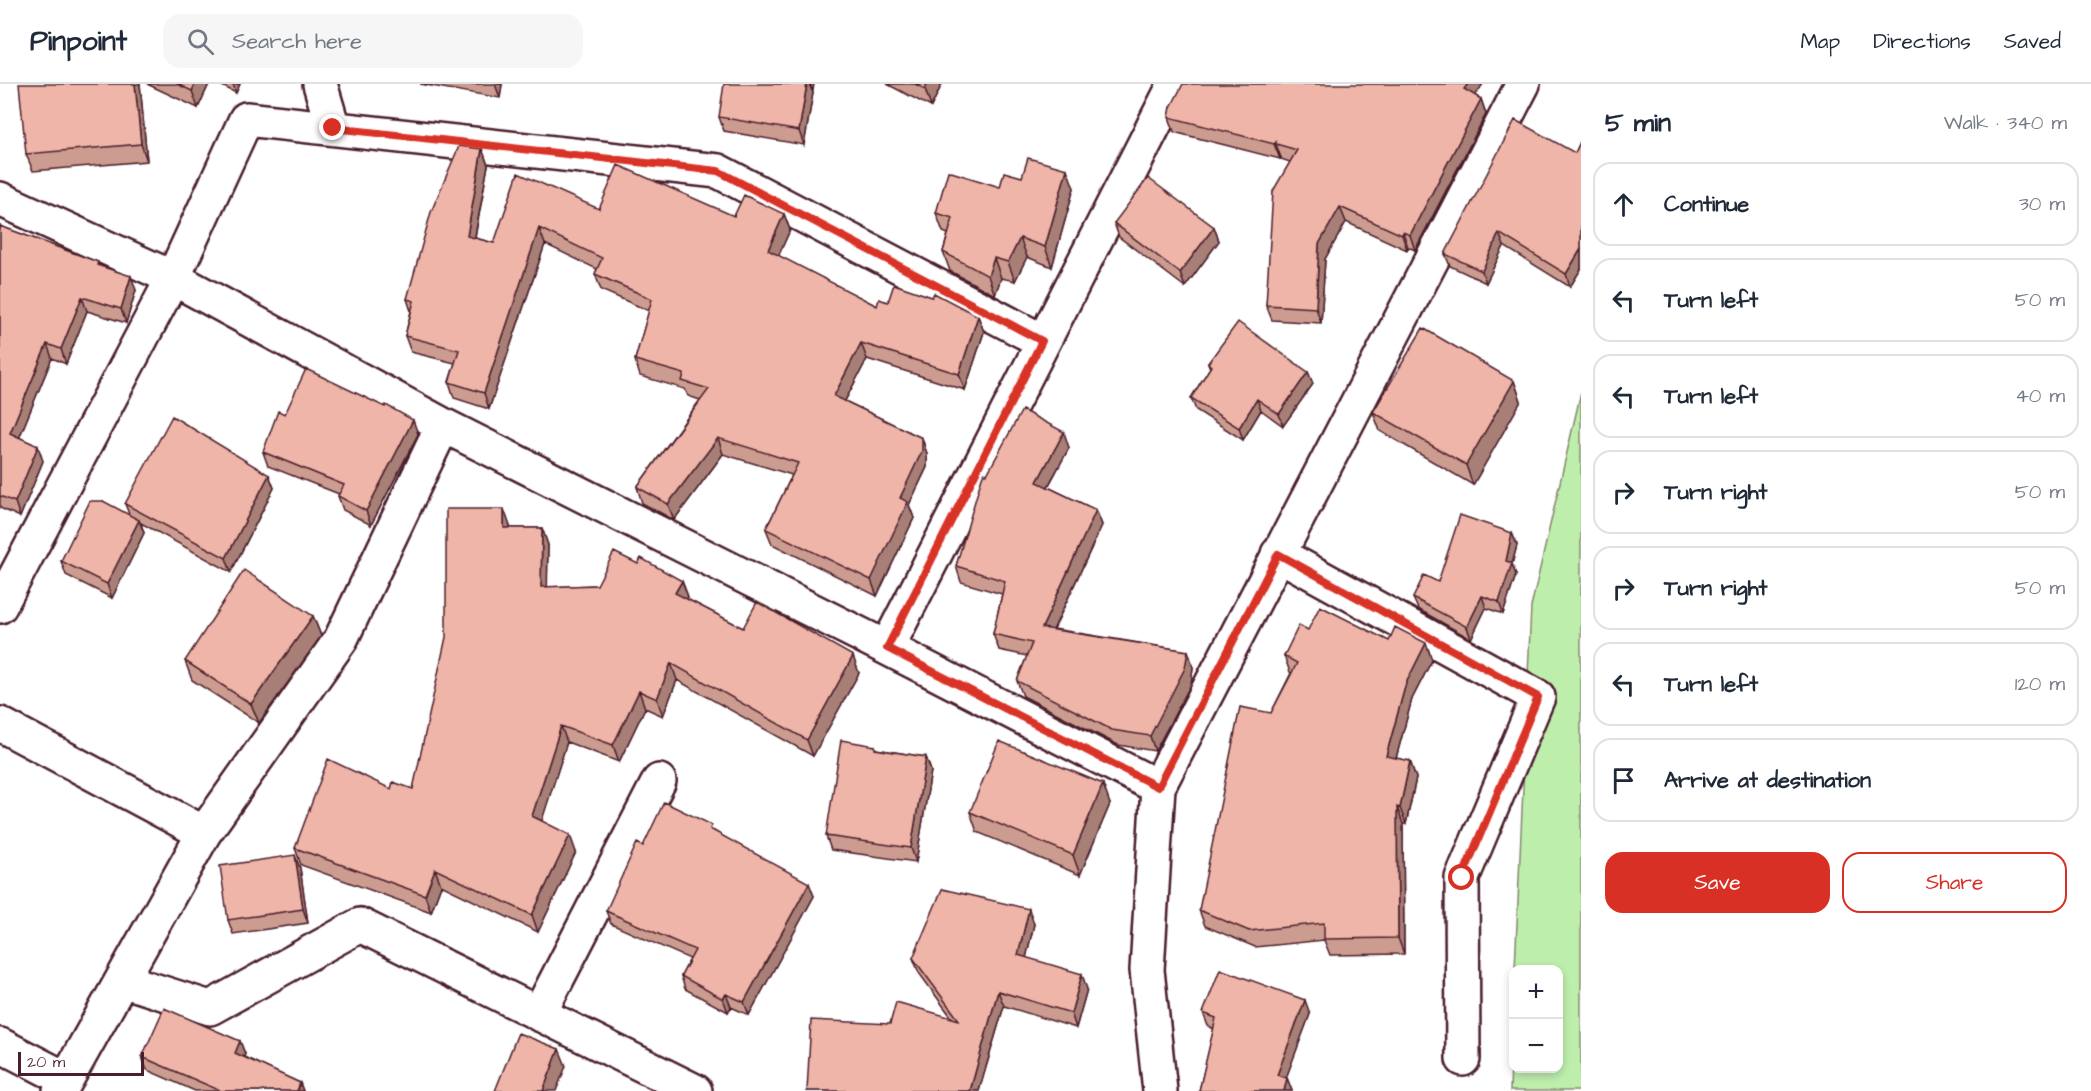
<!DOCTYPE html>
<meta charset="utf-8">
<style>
:root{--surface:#fff;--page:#f6f6f7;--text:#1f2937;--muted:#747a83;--line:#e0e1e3;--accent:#d93025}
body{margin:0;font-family:"Architects Daughter",sans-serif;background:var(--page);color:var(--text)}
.controls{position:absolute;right:18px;bottom:18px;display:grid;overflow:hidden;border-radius:12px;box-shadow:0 3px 9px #0003}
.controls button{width:54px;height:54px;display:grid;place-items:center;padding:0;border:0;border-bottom:2px solid var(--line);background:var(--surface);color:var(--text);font:30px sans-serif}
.scale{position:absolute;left:18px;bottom:15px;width:126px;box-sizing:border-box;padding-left:6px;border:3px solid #4a1f2b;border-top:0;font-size:16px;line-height:21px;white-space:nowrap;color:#4a1f2b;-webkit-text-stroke:4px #fff;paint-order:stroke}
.stop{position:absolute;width:18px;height:18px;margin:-14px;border:4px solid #d93025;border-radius:50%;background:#fff}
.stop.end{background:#d93025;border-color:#fff;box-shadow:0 2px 6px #0008}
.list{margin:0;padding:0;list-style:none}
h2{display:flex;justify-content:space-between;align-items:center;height:78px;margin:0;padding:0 24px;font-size:26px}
h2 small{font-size:20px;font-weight:400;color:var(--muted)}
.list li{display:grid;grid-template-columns:39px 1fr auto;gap:18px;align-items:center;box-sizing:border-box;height:84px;margin:0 12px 12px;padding:0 12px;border:2px solid var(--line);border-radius:18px}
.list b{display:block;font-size:22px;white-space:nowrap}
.list em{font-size:20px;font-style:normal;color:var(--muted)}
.actions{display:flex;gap:12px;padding:18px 24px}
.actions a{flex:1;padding:14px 0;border:2px solid var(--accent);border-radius:18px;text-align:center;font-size:21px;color:var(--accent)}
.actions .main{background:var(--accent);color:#fff}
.icon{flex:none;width:33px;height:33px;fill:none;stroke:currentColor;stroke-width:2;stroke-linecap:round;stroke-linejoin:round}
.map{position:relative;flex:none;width:1581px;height:1007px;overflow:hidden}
header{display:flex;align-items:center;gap:36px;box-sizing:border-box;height:84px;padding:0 30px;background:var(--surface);border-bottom:2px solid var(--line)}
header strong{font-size:28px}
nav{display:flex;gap:33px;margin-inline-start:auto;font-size:21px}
.search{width:420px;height:54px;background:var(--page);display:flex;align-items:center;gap:15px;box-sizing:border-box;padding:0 21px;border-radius:18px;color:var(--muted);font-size:22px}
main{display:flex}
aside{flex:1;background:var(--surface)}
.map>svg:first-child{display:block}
.green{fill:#beeeac;stroke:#84866c;stroke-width:1.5}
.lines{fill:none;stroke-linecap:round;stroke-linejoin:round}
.minor-casing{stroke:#4a1f2b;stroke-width:38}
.minor{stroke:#fff;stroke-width:33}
.wall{fill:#cd9c90;stroke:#4a1f2b;stroke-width:1.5}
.shaded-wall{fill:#a77f76;stroke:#4a1f2b;stroke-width:1.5}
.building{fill:#eeb5a8;stroke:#4a1f2b;stroke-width:1.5}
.route{stroke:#d93025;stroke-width:8}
</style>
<header>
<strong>Pinpoint</strong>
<div class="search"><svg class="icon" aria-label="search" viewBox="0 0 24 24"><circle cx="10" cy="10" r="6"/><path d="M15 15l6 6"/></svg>Search here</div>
<nav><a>Map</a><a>Directions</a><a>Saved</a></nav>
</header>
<main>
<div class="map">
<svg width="1581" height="1007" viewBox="0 0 1581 1007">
<rect width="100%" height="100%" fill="#fff"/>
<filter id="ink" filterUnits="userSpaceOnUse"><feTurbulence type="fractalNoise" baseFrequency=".0167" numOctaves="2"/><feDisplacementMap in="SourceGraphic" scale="12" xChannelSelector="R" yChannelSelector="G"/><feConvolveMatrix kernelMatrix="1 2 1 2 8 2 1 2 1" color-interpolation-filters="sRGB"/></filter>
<g filter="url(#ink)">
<path class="green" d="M 1581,308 L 1581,1007 L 1510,1007 L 1513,920 L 1514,984 L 1558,984 L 1558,886 L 1515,885 L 1531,523 Z"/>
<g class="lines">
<defs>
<path id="minor" d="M 320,0 L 333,44
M 0,115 L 173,194 L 443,341 L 887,564 L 1158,703
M 1278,470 L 1538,613 L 1462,794 L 1463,975
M 0,522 L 173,194 L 246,35 L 718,87 L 1042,257
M 887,564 L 1175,0
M 0,640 L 204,749
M 122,896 L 210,924 L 360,841 L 695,1007
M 539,930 L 659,697
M 0,961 L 66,995
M 60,1007 L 204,749 L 341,555 L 443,341
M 1160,1007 L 1147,886 L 1158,703 L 1523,0"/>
</defs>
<use href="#minor" class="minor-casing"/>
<use href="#minor" class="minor"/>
</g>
<path class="wall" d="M 140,0 L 147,77 L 33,87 L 26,70 Z
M 147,0 L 209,0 L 198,24 Z
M 218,0 L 240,0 L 236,9 Z
M 420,0 L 502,0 L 500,14 Z
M 887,0 L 942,0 L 931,23 Z
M 813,9 L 804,61 L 724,47 L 719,33 Z
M 1475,12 L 1481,15 L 1486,30 L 1415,166 L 1408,163 L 1407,166 L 1346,138 L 1325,175 L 1321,239 L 1272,236 L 1266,221 L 1290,78 L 1281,75 L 1281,74 L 1280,75 L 1174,48 L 1169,33 Z
M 1581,56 L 1581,185 L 1570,203 L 1504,162 L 1486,199 L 1450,182 L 1445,170 L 1575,69 Z
M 482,65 L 488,81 L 475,154 L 494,159 L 599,125 L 734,132 L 784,130 L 790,146 L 778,172 L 877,222 L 888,218 L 978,232 L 984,248 L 965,306 L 867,275 L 845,317 L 922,354 L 927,370 L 927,383 L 909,421 L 914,434 L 877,512 L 772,460 L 766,445 L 792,391 L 723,370 L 674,436 L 642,419 L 637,403 L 700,316 L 688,312 L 685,305 L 640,292 L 635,276 L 649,227 L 601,206 L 595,190 L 597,185 L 545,160 L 489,325 L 454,314 L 449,298 L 455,279 L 411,268 L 405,252 L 411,227 L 407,215 Z
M 1022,93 L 1074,104 L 1052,183 L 1027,173 L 1015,197 L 1001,194 L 995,211 L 950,187 L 943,168 L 948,150 L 943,148 L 936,129 L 1000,103 Z
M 1114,139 L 1214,143 L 1219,157 L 1185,203 L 1119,153 Z
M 0,142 L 98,178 L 99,182 L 136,206 L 126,239 L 87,227 L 66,280 L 52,274 L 19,354 L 43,377 L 20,433 L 0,424 Z
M 1208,279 L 1308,288 L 1313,300 L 1283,342 L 1261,326 L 1243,356 L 1196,326 L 1191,314 L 1210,284 Z
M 1514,297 L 1521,317 L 1473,401 L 1380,347 L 1373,328 Z
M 285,330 L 418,350 L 371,441 L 343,426 L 338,412 L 339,410 L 268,382 L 263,368 Z
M 1069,364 L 1048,403 L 1096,426 L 1102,441 L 1054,545 L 1188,567 L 1193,583 L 1191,600 L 1155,667 L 1118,661 L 1023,612 L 1017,597 L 1027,572 L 999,566 L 993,550 L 1002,510 L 961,498 L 956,482 L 987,390 Z
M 269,391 L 274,404 L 231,488 L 141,439 L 144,449 L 112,514 L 66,491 L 61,477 L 129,430 L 125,420 Z
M 510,442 L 510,444 L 542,444 L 548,461 L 547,503 L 597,501 L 638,480 L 682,497 L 688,513 L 687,515 L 743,544 L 859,589 L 813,672 L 677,596 L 663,632 L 645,624 L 619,678 L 567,658 L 541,737 L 576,768 L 538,848 L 441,801 L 431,828 L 301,781 L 295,764 L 391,705 L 413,705 Z
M 1512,449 L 1517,461 L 1512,480 L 1516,491 L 1503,530 L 1486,524 L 1471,555 L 1418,525 L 1413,514 Z
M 313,532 L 321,552 L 259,639 L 192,596 L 185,577 Z
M 1308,546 L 1389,557 L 1426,559 L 1432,576 L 1412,615 L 1396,674 L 1410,677 L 1416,694 L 1406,740 L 1403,740 L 1404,870 L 1330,871 L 1324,856 L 1255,863 L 1205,842 L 1199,826 L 1271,629 L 1291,589 L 1290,588 L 1284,572 Z
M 875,662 L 876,665 L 926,673 L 931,687 L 916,778 L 831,766 L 826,752 Z
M 1110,720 L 1080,791 L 977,748 L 970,728 Z
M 714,747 L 814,812 L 749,931 L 731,923 L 728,928 L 685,905 L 681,892 L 690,875 L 611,840 L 606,827 L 643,762 Z
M 300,784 L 308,839 L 233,850 L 228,836 Z
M 1034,840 L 1026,874 L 1087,905 L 1076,944 L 1004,922 L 979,1007 L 807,1007 L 890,940 L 952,934 L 919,889 L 913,874 Z
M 1203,929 L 1310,930 L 1286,993 L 1287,994 L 1292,1007 L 1199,1007 L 1214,945 L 1208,942 Z
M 240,957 L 245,970 L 244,973 L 300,999 L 303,1007 L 195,1007 L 147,986 L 142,973 Z"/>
<path class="shaded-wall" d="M 135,0 L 140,0 L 147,77 L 141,60 Z
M 195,0 L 209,0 L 198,24 L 192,7 Z
M 233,0 L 240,0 L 236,9 Z
M 495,0 L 502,0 L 500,14 Z
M 807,0 L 809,0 L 813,9 L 804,61 L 799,47 Z
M 810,0 L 814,0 L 813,7 Z
M 927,0 L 942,0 L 931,23 L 925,5 Z
M 1468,0 L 1483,0 L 1470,20 L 1464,5 Z
M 1481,15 L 1486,30 L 1415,166 L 1410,151 Z
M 1276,58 L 1276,60 L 1281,74 L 1280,75 L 1274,60 Z
M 482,65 L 488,81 L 472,168 L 467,152 Z
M 1067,85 L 1074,104 L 1052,183 L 1045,163 Z
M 1340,123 L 1346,138 L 1325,175 L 1321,239 L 1316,224 L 1319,160 Z
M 784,130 L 790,146 L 774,182 L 768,166 Z
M 1214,143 L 1219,157 L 1185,203 L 1180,189 Z
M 539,144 L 545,160 L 489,325 L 484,309 Z
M 1403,148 L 1408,163 L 1407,166 L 1402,151 Z
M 1499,149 L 1504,162 L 1486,199 L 1482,187 Z
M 1020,154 L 1027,173 L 1015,197 L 1008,178 Z
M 1581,165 L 1581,185 L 1570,203 L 1566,190 Z
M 994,174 L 1001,194 L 995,211 L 988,192 Z
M 131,192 L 136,206 L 126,239 L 121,225 Z
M 82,213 L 87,227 L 66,280 L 61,265 Z
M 978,232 L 984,248 L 965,306 L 959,290 Z
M 861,259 L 867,275 L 839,328 L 834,312 Z
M 47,260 L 52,274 L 15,364 L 10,349 Z
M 1308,288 L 1313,300 L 1283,342 L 1279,330 Z
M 1514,297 L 1521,317 L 1473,401 L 1466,381 Z
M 1257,315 L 1261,326 L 1243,356 L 1239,344 Z
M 413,336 L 418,350 L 371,441 L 366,427 Z
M 1064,348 L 1069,364 L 1042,413 L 1037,398 Z
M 718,354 L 723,370 L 674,436 L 668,420 Z
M 922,354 L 927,370 L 927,383 L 909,421 L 914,434 L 877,512 L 871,496 Z
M 38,362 L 43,377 L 20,433 L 15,418 Z
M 269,391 L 274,404 L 231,488 L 226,474 Z
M 504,425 L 510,442 L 510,461 L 504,444 Z
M 1096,426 L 1102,441 L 1047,559 L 1042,544 Z
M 139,436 L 144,449 L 112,514 L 107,500 Z
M 542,444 L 548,461 L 547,520 L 541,503 Z
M 1512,449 L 1517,461 L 1512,480 L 1516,491 L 1503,530 L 1499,518 L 1506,477 Z
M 682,497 L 688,513 L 681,525 L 675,509 Z
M 1482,512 L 1486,524 L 1471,555 L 1467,543 Z
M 313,532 L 321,552 L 259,639 L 251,620 Z
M 1426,559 L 1432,576 L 1412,615 L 1392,689 L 1386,672 L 1406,599 Z
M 1188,567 L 1193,583 L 1191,600 L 1155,667 L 1150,652 Z
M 853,572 L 859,589 L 813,672 L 807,656 Z
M 671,579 L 677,596 L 663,632 L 657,615 Z
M 639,607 L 645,624 L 619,678 L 613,661 Z
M 561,642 L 567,658 L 538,749 L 532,732 Z
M 926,673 L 931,687 L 916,778 L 911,764 Z
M 1410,677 L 1416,694 L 1406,740 L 1400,724 Z
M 1103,700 L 1110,720 L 1080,791 L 1073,771 Z
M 1397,723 L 1403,740 L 1404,870 L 1398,854 Z
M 570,751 L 576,768 L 538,848 L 532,831 Z
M 295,771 L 300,784 L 308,839 L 303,825 Z
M 435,785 L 441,801 L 431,828 L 425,811 Z
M 809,799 L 814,812 L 749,931 L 744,918 Z
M 1029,825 L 1034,840 L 1023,887 L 1018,871 Z
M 1082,890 L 1087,905 L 1076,944 L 1071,929 Z
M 998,907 L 1004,922 L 979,1007 L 970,1007 Z
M 726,910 L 731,923 L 728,928 L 723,915 Z
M 1305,916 L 1310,930 L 1282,1005 L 1277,991 Z
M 240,957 L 245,970 L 240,982 L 235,969 Z
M 559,965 L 566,982 L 556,1007 L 543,1007 Z
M 1287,994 L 1292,1007 L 1284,1007 Z
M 300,999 L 303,1007 L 297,1007 Z"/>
<path class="building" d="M 19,0 L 135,0 L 141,60 L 26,70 Z
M 177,0 L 195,0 L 192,7 Z
M 724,0 L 807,0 L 799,47 L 719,33 Z
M 915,0 L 927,0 L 925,5 Z
M 1183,0 L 1468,0 L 1464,5 L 1481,15 L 1410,151 L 1403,148 L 1402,151 L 1340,123 L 1319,160 L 1316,224 L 1266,221 L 1273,107 L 1297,66 L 1276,60 L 1276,58 L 1274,60 L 1169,33 L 1171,23 Z
M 1515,36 L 1575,69 L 1581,56 L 1581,165 L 1566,190 L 1499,149 L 1482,187 L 1445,170 Z
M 459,62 L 482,65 L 467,152 L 494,159 L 518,89 L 599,125 L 618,81 L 734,132 L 744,111 L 784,130 L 768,166 L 877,222 L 879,215 L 888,218 L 894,200 L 932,213 L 934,209 L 978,232 L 959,290 L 861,259 L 834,312 L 922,354 L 922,367 L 900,414 L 908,418 L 871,496 L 766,445 L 798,379 L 718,354 L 668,420 L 637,403 L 709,305 L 682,297 L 684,290 L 635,276 L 652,215 L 595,190 L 602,174 L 539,144 L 484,309 L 449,298 L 459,266 L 405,252 L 414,217 L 407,215 L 431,128 Z
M 1028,74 L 1067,85 L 1045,163 L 1020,154 L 1008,178 L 994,174 L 988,192 L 943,168 L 953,134 L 936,129 L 948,87 L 1000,103 L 1004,88 L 1022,93 Z
M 1148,94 L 1214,143 L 1180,189 L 1114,139 Z
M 0,142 L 98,178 L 97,181 L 131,192 L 121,225 L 82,213 L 61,265 L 47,260 L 10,349 L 38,362 L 15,418 L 0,412 Z
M 1238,238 L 1308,288 L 1279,330 L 1257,315 L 1239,344 L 1191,314 L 1211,282 L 1208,279 Z
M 1423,244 L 1514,297 L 1466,381 L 1373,328 Z
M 306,285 L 385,323 L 386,321 L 413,336 L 366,427 L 338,412 L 344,401 L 263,368 L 278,327 L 285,330 Z
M 1022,326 L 1064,348 L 1037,398 L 1096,426 L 1042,544 L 1188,567 L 1185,584 L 1150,652 L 1112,646 L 1017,597 L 1032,559 L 993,550 L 1005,497 L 956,482 L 982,393 L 984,389 L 987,390 Z
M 172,332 L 269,391 L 226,474 L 125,420 Z
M 90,417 L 103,417 L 139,436 L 107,500 L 61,477 Z
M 446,425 L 504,425 L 504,444 L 542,444 L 541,503 L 597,501 L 614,468 L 638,480 L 641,474 L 682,497 L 675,509 L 743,544 L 757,518 L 853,572 L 807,656 L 671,579 L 657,615 L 639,607 L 613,661 L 561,642 L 532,732 L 570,751 L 532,831 L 435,785 L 425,811 L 295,764 L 328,675 L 391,705 L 393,698 L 413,705 L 446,553 Z
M 1460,431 L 1512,449 L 1506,477 L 1512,479 L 1499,518 L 1482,512 L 1467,543 L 1413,514 L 1424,491 L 1438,498 Z
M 244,486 L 313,532 L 251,620 L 185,577 Z
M 1320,522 L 1389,557 L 1395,543 L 1426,559 L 1406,599 L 1386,672 L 1410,677 L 1400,724 L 1397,723 L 1398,854 L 1324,855 L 1324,839 L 1249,847 L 1199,826 L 1240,623 L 1271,629 L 1297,579 L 1284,572 L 1299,541 L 1308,546 Z
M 841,656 L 875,662 L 875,665 L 926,673 L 911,764 L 826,752 Z
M 999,657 L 1103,700 L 1073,771 L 970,728 Z
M 664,718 L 712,741 L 710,745 L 809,799 L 744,918 L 726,910 L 723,915 L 681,892 L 695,866 L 606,827 L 637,759 L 643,762 Z
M 295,771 L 303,825 L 228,836 L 220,782 Z
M 942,805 L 1029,825 L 1018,871 L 1082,890 L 1071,929 L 998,907 L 970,1007 L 807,1007 L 811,936 L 890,940 L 896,918 L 959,936 L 913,874 Z
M 1220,885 L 1305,916 L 1277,991 L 1287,994 L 1284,1007 L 1199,1007 L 1216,934 L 1203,929 Z
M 164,924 L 240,957 L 235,969 L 300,999 L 297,1007 L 221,1007 L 142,973 Z
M 518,949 L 559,965 L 543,1007 L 495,1007 Z"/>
</g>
<g class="lines" filter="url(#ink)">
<path class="route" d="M 333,44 L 718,87 L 1042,257 L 887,564 L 1158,703 L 1278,470 L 1538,613 L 1462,794"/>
</g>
</svg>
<div class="controls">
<button>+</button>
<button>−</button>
</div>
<div class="scale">20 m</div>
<div class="stop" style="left:1462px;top:794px"></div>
<div class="stop end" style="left:333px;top:44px"></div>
</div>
<aside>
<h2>5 min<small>Walk · 340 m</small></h2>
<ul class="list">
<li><svg class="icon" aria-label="ahead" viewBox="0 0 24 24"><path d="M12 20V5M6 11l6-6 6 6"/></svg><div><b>Continue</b></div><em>30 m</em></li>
<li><svg class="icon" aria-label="left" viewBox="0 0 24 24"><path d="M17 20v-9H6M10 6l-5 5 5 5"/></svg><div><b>Turn left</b></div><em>50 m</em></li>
<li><svg class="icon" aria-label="left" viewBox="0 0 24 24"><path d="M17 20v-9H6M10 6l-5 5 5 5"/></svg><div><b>Turn left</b></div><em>40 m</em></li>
<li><svg class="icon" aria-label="right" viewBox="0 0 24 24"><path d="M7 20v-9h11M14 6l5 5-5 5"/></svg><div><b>Turn right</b></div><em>50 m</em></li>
<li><svg class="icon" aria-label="right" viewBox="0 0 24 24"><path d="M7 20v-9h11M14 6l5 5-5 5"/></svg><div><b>Turn right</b></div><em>50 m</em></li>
<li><svg class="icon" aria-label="left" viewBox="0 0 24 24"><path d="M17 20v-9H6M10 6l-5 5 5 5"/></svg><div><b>Turn left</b></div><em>120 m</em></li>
<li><svg class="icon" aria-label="arrive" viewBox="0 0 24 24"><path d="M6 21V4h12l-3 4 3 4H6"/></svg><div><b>Arrive at destination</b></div></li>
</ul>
<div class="actions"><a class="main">Save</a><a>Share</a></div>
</aside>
</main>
